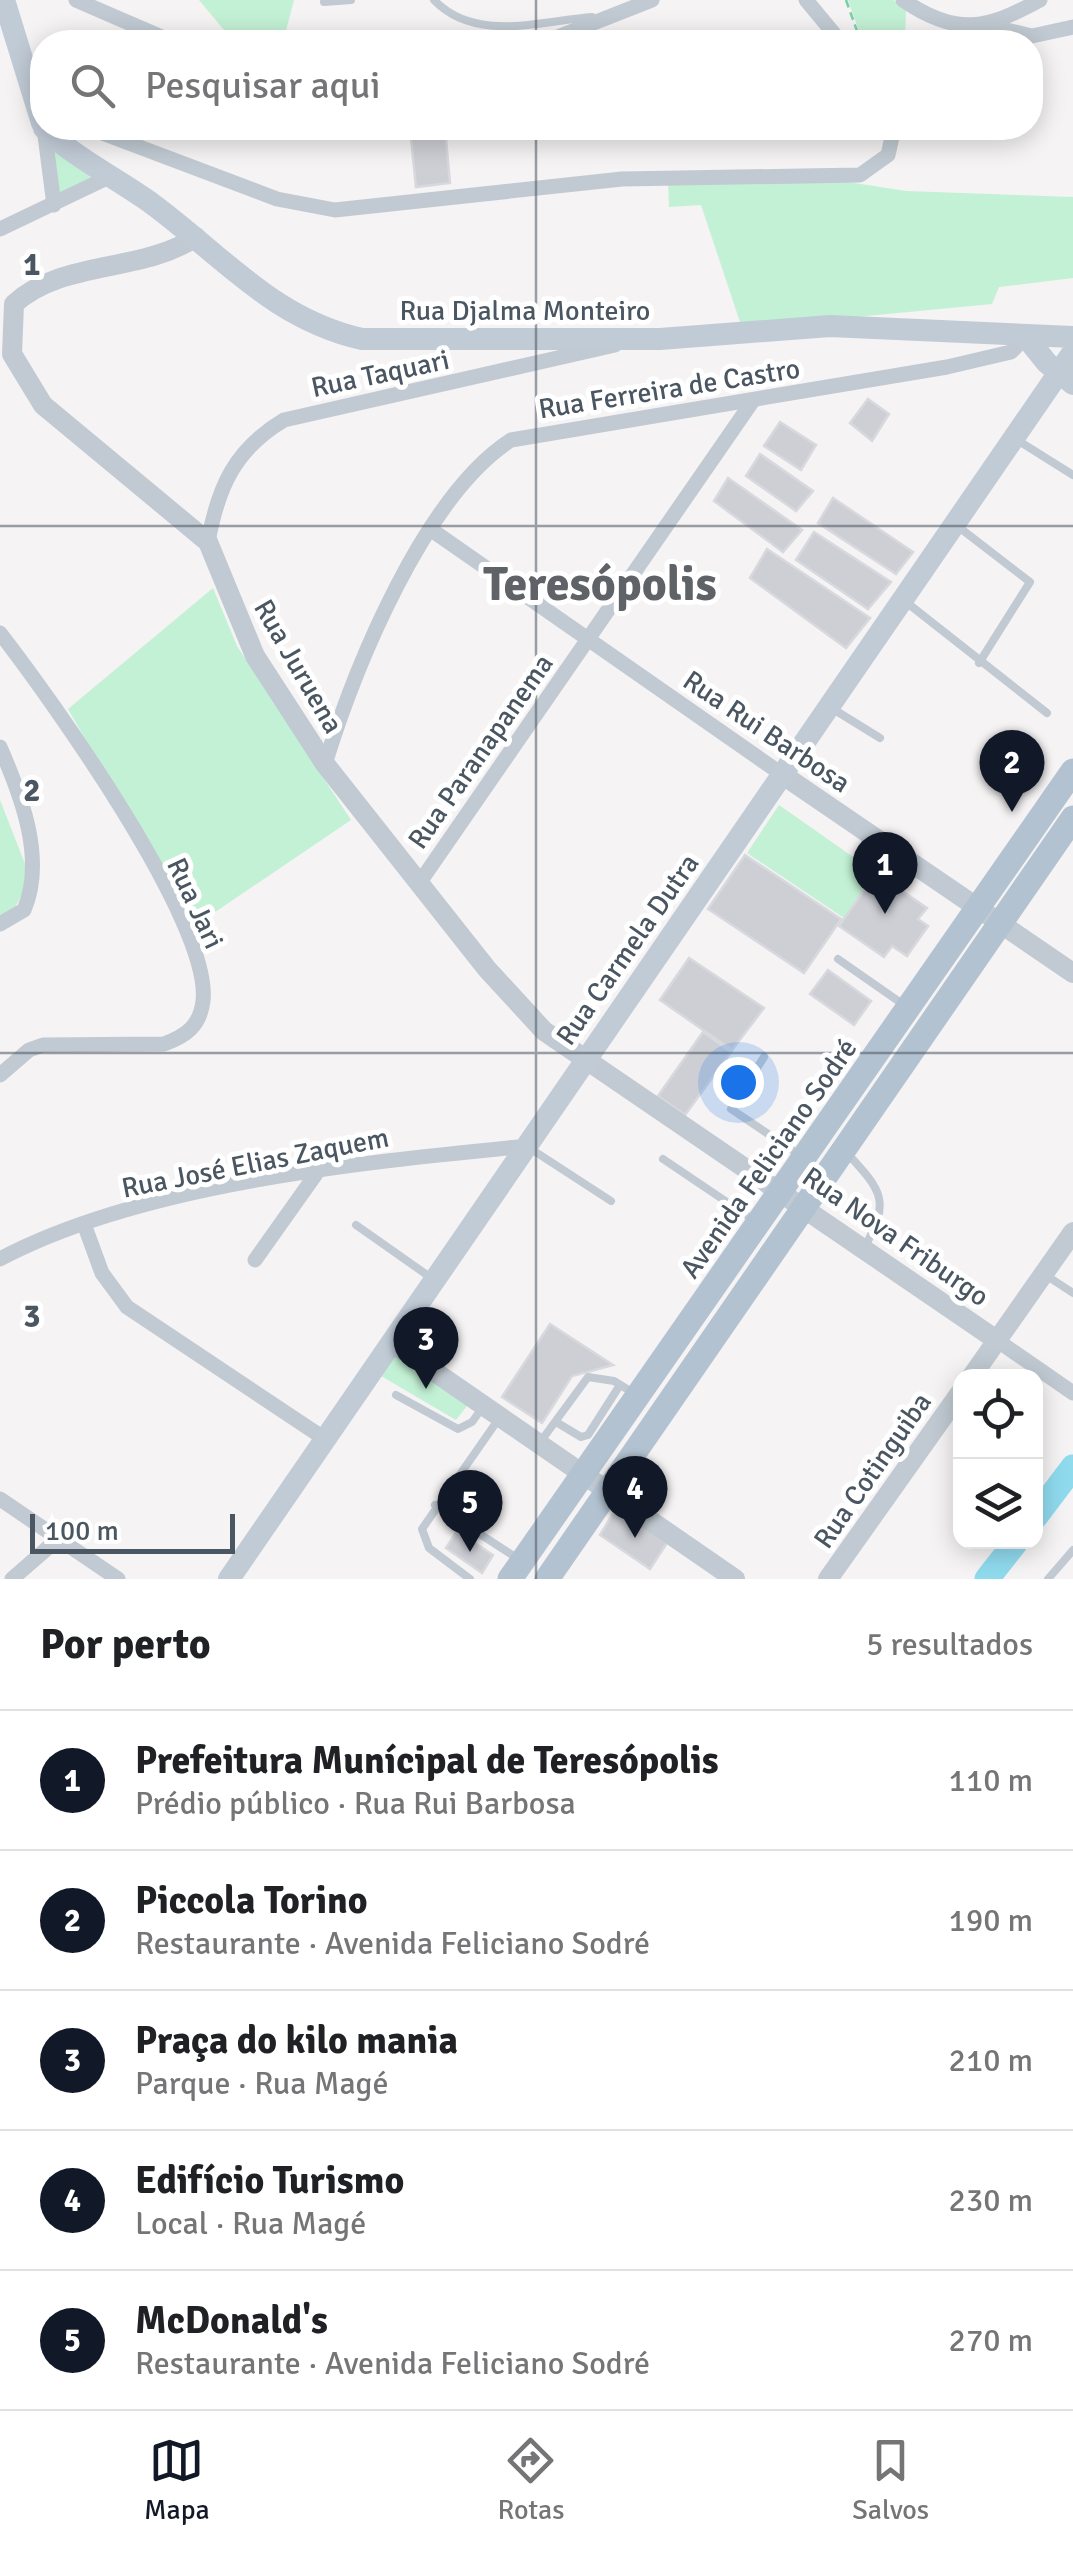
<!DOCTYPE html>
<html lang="pt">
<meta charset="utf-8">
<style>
:root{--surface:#fff;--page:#f2f2f2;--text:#202124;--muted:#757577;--line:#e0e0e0;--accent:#111827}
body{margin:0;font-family:Signika,sans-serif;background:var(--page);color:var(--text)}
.controls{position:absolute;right:30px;bottom:30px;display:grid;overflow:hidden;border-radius:20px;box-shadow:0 5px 25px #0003}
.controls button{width:90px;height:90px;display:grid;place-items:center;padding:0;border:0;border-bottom:2px solid var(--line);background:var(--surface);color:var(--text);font:50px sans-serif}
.scale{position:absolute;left:30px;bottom:25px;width:205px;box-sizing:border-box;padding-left:10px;border:5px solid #4a5661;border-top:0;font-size:28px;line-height:35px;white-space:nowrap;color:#4a5661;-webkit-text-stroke:8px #fff;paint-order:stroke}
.you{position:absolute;left:738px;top:1082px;width:35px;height:35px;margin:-25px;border:8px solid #fff;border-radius:50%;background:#1a73e8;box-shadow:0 0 0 15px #1a73e833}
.badge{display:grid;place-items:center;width:65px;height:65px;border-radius:50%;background:var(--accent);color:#fff;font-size:32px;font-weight:700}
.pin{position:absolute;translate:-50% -82px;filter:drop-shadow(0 2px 5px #0008)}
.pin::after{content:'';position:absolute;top:52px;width:35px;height:30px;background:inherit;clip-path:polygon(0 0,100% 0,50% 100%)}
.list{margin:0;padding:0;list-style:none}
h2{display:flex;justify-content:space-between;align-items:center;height:130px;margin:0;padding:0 40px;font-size:42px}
h2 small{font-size:32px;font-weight:400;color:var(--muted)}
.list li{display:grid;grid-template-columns:65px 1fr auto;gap:30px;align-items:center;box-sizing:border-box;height:140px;padding:0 40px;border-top:2px solid var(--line)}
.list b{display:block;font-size:38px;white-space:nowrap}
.list p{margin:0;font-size:32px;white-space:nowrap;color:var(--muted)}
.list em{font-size:32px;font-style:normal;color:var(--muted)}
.icon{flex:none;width:55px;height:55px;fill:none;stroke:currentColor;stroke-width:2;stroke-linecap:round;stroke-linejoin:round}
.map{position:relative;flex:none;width:1073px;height:1579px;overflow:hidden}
.search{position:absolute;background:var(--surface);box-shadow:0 5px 25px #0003;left:30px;right:30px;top:30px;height:110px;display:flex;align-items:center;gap:25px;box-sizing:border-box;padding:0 35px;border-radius:40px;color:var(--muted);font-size:38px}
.sheet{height:830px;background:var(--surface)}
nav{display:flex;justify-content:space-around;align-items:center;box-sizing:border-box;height:140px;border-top:2px solid var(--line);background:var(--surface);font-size:28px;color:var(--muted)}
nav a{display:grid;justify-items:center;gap:5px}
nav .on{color:var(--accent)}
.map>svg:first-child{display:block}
.green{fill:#c3f1d5}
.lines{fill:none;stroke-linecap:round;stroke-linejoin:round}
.river{stroke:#90daee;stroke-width:25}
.building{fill:#cdcfd5;stroke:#d7d9de;stroke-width:2.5}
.path{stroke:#7ad0a6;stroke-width:2.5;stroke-dasharray:8 5;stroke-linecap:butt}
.service{stroke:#c1cad2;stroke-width:8}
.minor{stroke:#c1cad2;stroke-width:15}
.tertiary{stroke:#c1cad2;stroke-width:20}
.secondary{stroke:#c1cbd6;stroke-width:22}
.primary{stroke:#b3c2d1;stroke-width:25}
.grid{fill:none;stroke:#4a5661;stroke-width:2.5;stroke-opacity:0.55}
.labels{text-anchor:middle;stroke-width:10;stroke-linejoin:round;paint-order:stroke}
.street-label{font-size:28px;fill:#4a5661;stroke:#fff}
.town-label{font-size:48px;font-weight:bold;fill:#5f6368;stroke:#fff}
.grid-label{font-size:32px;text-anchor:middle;font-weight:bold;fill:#4a5661;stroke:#fff;stroke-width:10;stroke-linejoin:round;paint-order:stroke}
</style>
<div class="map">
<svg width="1073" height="1579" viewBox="0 0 1073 1579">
<rect width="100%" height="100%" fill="#f5f3f3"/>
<path class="green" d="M 199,0 L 294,0 L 283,42 L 234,42 Z
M 848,0 L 893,0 L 906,9 L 905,42 L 863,42 Z
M 62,145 L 93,180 L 58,197 L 52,147 Z
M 668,180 L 835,180 L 906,191 L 1073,197 L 1073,278 L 999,287 L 992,304 L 742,328 L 701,205 L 669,207 Z
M 213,588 L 237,646 L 351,820 L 193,927 L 68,709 Z
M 0,800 L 31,879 L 10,916 L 0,916 Z
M 779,805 L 876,873 L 844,918 L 747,853 Z
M 393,1355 L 470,1402 L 456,1420 L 381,1376 Z"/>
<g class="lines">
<path class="river" d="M 1036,1516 L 1073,1467
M 987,1579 L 1016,1542"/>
</g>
<path class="building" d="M 410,128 L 445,128 L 450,183 L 416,187 Z
M 868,399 L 889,414 L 872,441 L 850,423 Z
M 780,422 L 816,445 L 801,470 L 764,446 Z
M 760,454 L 813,491 L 796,511 L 746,476 Z
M 728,478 L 802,530 L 783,552 L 714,501 Z
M 833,498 L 913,552 L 896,574 L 818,523 Z
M 814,532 L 891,582 L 868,609 L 796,560 Z
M 767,549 L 870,618 L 846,648 L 750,578 Z
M 745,855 L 841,919 L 804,973 L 708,909 Z
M 876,873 L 927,908 L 918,919 L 928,926 L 907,956 L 892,946 L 884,957 L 839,926 Z
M 689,958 L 764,1008 L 732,1050 L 660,1000 Z
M 828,970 L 871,1001 L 854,1025 L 810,994 Z
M 703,1032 L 731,1052 L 685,1115 L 658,1096 Z
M 550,1324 L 613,1365 L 572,1376 L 542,1423 L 502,1397 Z
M 617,1507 L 669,1540 L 650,1569 L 600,1535 Z
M 457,1531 L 493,1555 L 482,1573 L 446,1548 Z"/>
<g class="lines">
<path class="path" d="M 846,0 L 861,42"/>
<path class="service" d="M 434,0 C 475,43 541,21 592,17
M 324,2 L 351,0
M 1017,440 L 1073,475
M 956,525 L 1030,582 L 979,663
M 906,602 L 1047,713
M 833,709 L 880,738
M 838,959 L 904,1005
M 764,1057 L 731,1109 L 801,1156
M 531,1149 L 611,1201
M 847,1153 C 882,1191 891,1201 864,1248
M 663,1159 L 755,1221
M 356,1225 L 430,1277
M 1044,1274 L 1073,1293
M 396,1395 L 458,1429 L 472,1422 L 483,1407
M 556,1422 L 581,1437 L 588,1435 L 620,1385
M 541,1441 L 588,1377 L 614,1381 L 635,1394
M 435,1505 L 520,1560
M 470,1579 L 429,1548 L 422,1529 L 500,1417
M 1048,1579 L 1073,1550"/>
<path class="minor" d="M 76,0 L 173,42
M 806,0 L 841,42
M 903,0 C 957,37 987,29 1040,0
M 989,26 L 1032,36 L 1073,27
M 545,42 L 652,0
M 44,128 L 54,205
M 89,128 L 277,199 L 335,210 L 622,179 L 860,175 L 888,155 L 894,128
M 0,229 L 111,176
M 433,531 L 783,775
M 208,542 C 218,487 235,449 284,420 L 615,345
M 0,633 C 51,699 212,923 203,1001 C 200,1026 186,1036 164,1044 L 43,1045 L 29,1050 L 0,1075
M 0,747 C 21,795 46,859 24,910 L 0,924
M 325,764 C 355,667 424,496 511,440 L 947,367 L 1011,352 L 1016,347 L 1012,336
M 420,882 L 752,402
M 84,1224 L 102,1273 L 127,1307 L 325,1439
M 0,1259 C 143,1183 366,1162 527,1146
M 255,1260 L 316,1174
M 998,1341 L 1073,1393
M 0,1499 L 118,1579
M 12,1579 L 58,1539"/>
<path class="tertiary" d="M 196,237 C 142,273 61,260 14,304 L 12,354 L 43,405 L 208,542 L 255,656 L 325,764 L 487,969 L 544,1031 L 998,1341
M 783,775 L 1073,973
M 393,1343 L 735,1579
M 972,1376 L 1073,1232
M 828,1579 L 960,1393"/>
<path class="secondary" d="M 4,0 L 42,123
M 44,128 C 75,158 116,178 151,203 C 223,256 273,319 362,339 L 660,339 L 830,326 L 1073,337
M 1026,337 L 1047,363 L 1073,384
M 229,1579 L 1073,352"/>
<path class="primary" d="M 510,1579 L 1073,771
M 547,1579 L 1073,818"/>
</g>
<path class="grid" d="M 536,0 L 536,42M 536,128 L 536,1579M 0,526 L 1073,526M 0,1053 L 1073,1053"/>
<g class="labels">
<g class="street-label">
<text x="525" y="320">Rua Djalma Monteiro</text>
<text transform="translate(380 373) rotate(-12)" y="10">Rua Taquari</text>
<text transform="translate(669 388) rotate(-9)" y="10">Rua Ferreira de Castro</text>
<text transform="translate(299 666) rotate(60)" y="10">Rua Juruena</text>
<text transform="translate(767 731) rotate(34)" y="10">Rua Rui Barbosa</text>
<text transform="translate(480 751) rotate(-55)" y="10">Rua Paranapanema</text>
<text transform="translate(196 903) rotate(65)" y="10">Rua Jari</text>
<text transform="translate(627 949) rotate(-55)" y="10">Rua Carmela Dutra</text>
<text transform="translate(768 1158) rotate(-55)" y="10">Avenida Feliciano Sodré</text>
<text transform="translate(255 1162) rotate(-11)" y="10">Rua José Elias Zaquem</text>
<text transform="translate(896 1236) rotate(35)" y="10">Rua Nova Friburgo</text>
<text transform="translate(872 1470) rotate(-55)" y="10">Rua Cotinguiba</text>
</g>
<g class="town-label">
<text x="600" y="600">Teresópolis</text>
</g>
</g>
<g class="grid-label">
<text x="32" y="275">1</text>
<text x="32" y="801">2</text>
<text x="32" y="1327">3</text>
</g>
</svg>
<div class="controls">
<button><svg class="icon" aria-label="locate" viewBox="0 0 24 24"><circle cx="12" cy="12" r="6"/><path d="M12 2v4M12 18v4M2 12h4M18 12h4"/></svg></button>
<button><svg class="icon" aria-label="layers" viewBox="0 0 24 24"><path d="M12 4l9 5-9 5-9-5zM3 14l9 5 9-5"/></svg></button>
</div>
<div class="scale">100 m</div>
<div class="you"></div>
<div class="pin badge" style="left:885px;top:914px">1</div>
<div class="pin badge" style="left:1012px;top:812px">2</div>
<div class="pin badge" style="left:426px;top:1389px">3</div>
<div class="pin badge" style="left:635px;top:1538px">4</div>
<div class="pin badge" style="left:470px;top:1552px">5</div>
<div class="search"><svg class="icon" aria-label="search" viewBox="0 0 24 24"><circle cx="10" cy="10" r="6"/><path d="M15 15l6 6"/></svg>Pesquisar aqui</div>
</div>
<section class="sheet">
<h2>Por perto<small>5 resultados</small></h2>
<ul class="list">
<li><span class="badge">1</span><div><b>Prefeitura Munícipal de Teresópolis</b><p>Prédio público · Rua Rui Barbosa</p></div><em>110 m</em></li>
<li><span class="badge">2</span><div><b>Piccola Torino</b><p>Restaurante · Avenida Feliciano Sodré</p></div><em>190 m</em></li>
<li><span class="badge">3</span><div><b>Praça do kilo mania</b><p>Parque · Rua Magé</p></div><em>210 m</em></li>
<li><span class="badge">4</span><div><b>Edifício Turismo</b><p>Local · Rua Magé</p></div><em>230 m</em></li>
<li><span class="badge">5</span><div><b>McDonald's</b><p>Restaurante · Avenida Feliciano Sodré</p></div><em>270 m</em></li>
</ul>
</section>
<nav>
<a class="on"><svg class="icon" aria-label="map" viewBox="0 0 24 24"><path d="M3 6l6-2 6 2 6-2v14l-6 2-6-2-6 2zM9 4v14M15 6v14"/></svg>Mapa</a>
<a><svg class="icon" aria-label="directions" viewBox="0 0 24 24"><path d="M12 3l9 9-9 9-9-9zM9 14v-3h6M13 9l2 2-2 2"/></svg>Rotas</a>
<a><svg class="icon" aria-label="saved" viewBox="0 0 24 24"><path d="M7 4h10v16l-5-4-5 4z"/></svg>Salvos</a>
</nav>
